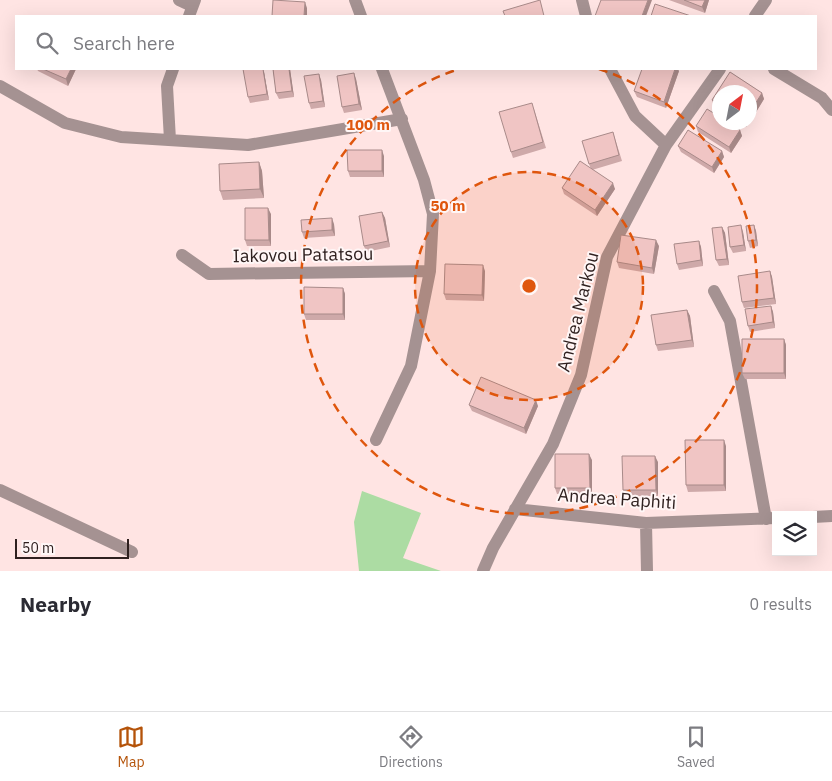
<!DOCTYPE html>
<style>
:root{--surface:#fff;--page:#f2f2f3;--text:#2b2b33;--muted:#7c7c81;--line:#e1e1e2;--accent:#b45309}
body{margin:0;font-family:"IBM Plex Sans",sans-serif;background:var(--page);color:var(--text)}
.controls{position:absolute;right:15px;bottom:15px;display:grid;overflow:hidden;border-radius:0px;box-shadow:0 5px 20px #0002}
.controls button{width:45px;height:45px;display:grid;place-items:center;padding:0;border:0;border-bottom:1px solid var(--line);background:var(--surface);color:var(--text);font:25px sans-serif}
.compass{position:absolute;left:712px;top:85px;width:45px;height:45px;border-radius:50%;background:var(--surface);box-shadow:0 5px 20px #0002;rotate:32deg}
.scale{position:absolute;left:15px;bottom:12px;width:114px;box-sizing:border-box;padding-left:5px;border:2px solid #2f201f;border-top:0;font-size:14px;line-height:18px;white-space:nowrap;color:#2f201f;-webkit-text-stroke:4px #fff6f6;paint-order:stroke}
.list{margin:0;padding:0;list-style:none}
h2{display:flex;justify-content:space-between;align-items:center;height:65px;margin:0;padding:0 20px;font-size:21px}
h2 small{font-size:16px;font-weight:400;color:var(--muted)}
.icon{flex:none;width:28px;height:28px;fill:none;stroke:currentColor;stroke-width:2;stroke-linecap:round;stroke-linejoin:round}
.map{position:relative;flex:none;width:832px;height:571px;overflow:hidden}
.search{position:absolute;background:var(--surface);box-shadow:0 5px 20px #0002;left:15px;right:15px;top:15px;height:55px;display:flex;align-items:center;gap:12px;box-sizing:border-box;padding:0 18px;border-radius:0px;color:var(--muted);font-size:19px}
.sheet{height:140px;background:var(--surface)}
nav{display:flex;justify-content:space-around;align-items:center;box-sizing:border-box;height:70px;border-top:1px solid var(--line);background:var(--surface);font-size:14px;color:var(--muted)}
nav a{display:grid;justify-items:center;gap:2px}
nav .on{color:var(--accent)}
.map>svg:first-child{display:block}
.green{fill:#acdca3}
.lines{fill:none;stroke-linecap:round;stroke-linejoin:round}
.minor{stroke:#a59292;stroke-width:12}
.wall{fill:#cea9a9}
.shaded-wall{fill:#a88a89}
.building{fill:#f0c5c4;stroke:#a88a89}
.ring{fill:none;stroke:#df560d;stroke-width:2.5;stroke-dasharray:9 6}
.labels{text-anchor:middle;stroke-width:4;stroke-linejoin:round;paint-order:stroke}
.street-label{font-size:18px;fill:#2f201f;stroke:#fff6f6}
.centre{fill:#df560d;stroke:#fff6f6;stroke-width:2.5}
.ring-label{font-size:15px;text-anchor:middle;font-weight:bold;fill:#df560d;stroke:#fff6f6;stroke-width:4;stroke-linejoin:round;paint-order:stroke}
</style>
<div class="map">
<svg width="832" height="571" viewBox="0 0 832 571">
<rect width="100%" height="100%" fill="#ffe4e3"/>
<path class="green" d="M 362,491 L 421,513 L 403,558 L 441,571 L 359,571 L 354,522 Z"/>
<g class="lines">
<path class="minor" d="M 179,0 L 192,6
M 355,0 L 361,16
M 582,0 L 586,16
M 189,16 L 195,0
M 755,16 L 766,0
M 610,69 L 635,116 L 666,145
M 774,69 L 822,98 L 832,110
M 0,86 L 65,123 L 121,137 L 248,145 L 402,119
M 170,140 L 167,86 L 173,69
M 182,255 L 209,274 L 430,271
M 714,291 L 730,321 L 766,519
M 376,440 L 411,366 L 430,271 L 433,214 L 424,180 L 382,69
M 0,490 L 132,552
M 515,509 L 646,523 L 776,518
M 813,517 L 832,516
M 646,523 L 647,571
M 483,571 L 493,548 L 553,444 L 581,375 L 607,257 L 666,145 L 720,69"/>
</g>
<path class="wall" d="M 669,0 L 709,0 L 705,13 Z
M 37,69 L 76,69 L 68,86 L 38,71 Z
M 273,69 L 290,69 L 294,97 L 279,99 L 276,93 Z
M 679,71 L 666,108 L 637,97 L 634,91 Z
M 264,72 L 269,100 L 250,103 L 248,97 Z
M 730,72 L 762,93 L 764,99 L 750,122 L 750,92 L 720,92 L 720,110 L 714,106 L 712,100 Z
M 356,79 L 362,110 L 344,113 L 342,107 Z
M 321,80 L 325,107 L 311,109 L 309,103 Z
M 534,109 L 546,148 L 513,158 L 511,152 Z
M 738,122 L 749,122 L 746,127 Z
M 696,126 L 740,130 L 742,136 L 731,153 L 698,132 Z
M 613,132 L 622,161 L 592,170 L 615,189 L 597,216 L 564,194 L 562,188 L 591,169 L 589,164 Z
M 678,146 L 722,151 L 724,157 L 714,173 L 681,152 Z
M 384,156 L 384,177 L 350,177 L 348,171 Z
M 259,162 L 262,171 L 264,198 L 223,200 L 220,191 Z
M 382,212 L 385,218 L 390,247 L 366,252 L 364,246 Z
M 271,214 L 271,246 L 247,246 L 245,240 Z
M 334,224 L 335,236 L 304,238 L 302,232 Z
M 754,225 L 756,231 L 758,246 L 750,248 L 748,241 Z
M 722,227 L 725,233 L 729,265 L 719,266 L 716,260 Z
M 743,232 L 746,251 L 733,253 L 730,247 Z
M 699,241 L 701,247 L 703,266 L 679,270 L 677,264 Z
M 659,246 L 654,274 L 619,268 L 617,262 Z
M 485,271 L 484,301 L 446,300 L 444,294 Z
M 770,271 L 772,277 L 776,304 L 744,308 L 742,302 Z
M 343,288 L 345,294 L 345,320 L 306,320 L 304,314 Z
M 771,306 L 773,312 L 775,328 L 750,332 L 748,326 Z
M 687,310 L 690,316 L 694,347 L 658,351 L 656,345 Z
M 784,339 L 786,345 L 786,379 L 745,379 L 742,373 Z
M 469,405 L 538,406 L 526,434 L 472,411 Z
M 726,446 L 726,491 L 688,492 L 686,485 Z
M 592,460 L 592,494 L 557,494 L 555,488 Z
M 658,462 L 658,496 L 625,496 L 623,490 Z"/>
<path class="shaded-wall" d="M 648,0 L 652,0 L 646,16 L 642,16 Z
M 705,0 L 709,0 L 705,13 L 702,7 Z
M 305,2 L 307,8 L 307,16 L 304,16 Z
M 71,69 L 76,69 L 68,86 L 66,79 Z
M 263,69 L 264,72 L 269,100 L 267,94 Z
M 289,69 L 290,69 L 294,97 L 292,91 Z
M 675,69 L 678,69 L 679,71 L 666,108 L 664,102 Z
M 354,73 L 356,79 L 362,110 L 359,104 Z
M 319,74 L 321,80 L 325,107 L 323,101 Z
M 762,93 L 764,99 L 750,122 L 750,112 Z
M 744,122 L 749,122 L 746,127 Z
M 740,130 L 742,136 L 731,153 L 729,147 Z
M 382,150 L 384,156 L 384,177 L 382,171 Z
M 722,151 L 724,157 L 714,173 L 712,167 Z
M 259,162 L 262,171 L 264,198 L 260,189 Z
M 613,183 L 615,189 L 597,216 L 595,210 Z
M 268,208 L 271,214 L 271,246 L 269,240 Z
M 382,212 L 385,218 L 390,247 L 388,241 Z
M 332,218 L 334,224 L 335,236 L 332,230 Z
M 741,225 L 743,232 L 746,251 L 744,245 Z
M 754,225 L 756,231 L 758,246 L 756,240 Z
M 722,227 L 725,233 L 729,265 L 727,259 Z
M 656,240 L 659,246 L 654,274 L 652,268 Z
M 699,241 L 701,247 L 703,266 L 701,260 Z
M 483,265 L 485,271 L 484,301 L 482,295 Z
M 770,271 L 772,277 L 776,304 L 774,298 Z
M 343,288 L 345,294 L 345,320 L 343,314 Z
M 771,306 L 773,312 L 775,328 L 773,322 Z
M 687,310 L 690,316 L 694,347 L 692,340 Z
M 784,339 L 786,345 L 786,379 L 784,373 Z
M 536,400 L 538,406 L 526,434 L 524,428 Z
M 724,440 L 726,446 L 726,491 L 724,485 Z
M 589,454 L 592,460 L 592,494 L 590,488 Z
M 655,456 L 658,462 L 658,496 L 656,490 Z"/>
<path class="building" d="M 273,0 L 305,2 L 304,16 L 272,16 Z
M 540,0 L 544,16 L 505,16 L 503,11 Z
M 601,0 L 648,0 L 642,16 L 595,16 Z
M 684,0 L 705,0 L 702,7 Z
M 655,4 L 691,16 L 651,16 Z
M 43,69 L 71,69 L 66,79 Z
M 243,69 L 263,69 L 267,94 L 248,97 Z
M 273,69 L 289,69 L 292,91 L 276,93 Z
M 642,69 L 675,69 L 664,102 L 634,91 Z
M 730,72 L 762,93 L 750,112 L 750,92 L 720,92 L 720,105 L 712,100 Z
M 354,73 L 359,104 L 342,107 L 337,76 Z
M 319,74 L 323,101 L 309,103 L 304,76 Z
M 532,103 L 543,142 L 511,152 L 499,112 Z
M 707,109 L 720,117 L 720,122 L 728,122 L 740,130 L 729,147 L 696,126 Z
M 688,130 L 722,151 L 712,167 L 678,146 Z
M 613,132 L 619,155 L 589,164 L 582,141 Z
M 347,150 L 382,150 L 382,171 L 348,171 Z
M 580,161 L 613,183 L 595,210 L 562,188 Z
M 259,162 L 260,189 L 220,191 L 219,164 Z
M 245,208 L 268,208 L 269,240 L 245,240 Z
M 382,212 L 388,241 L 364,246 L 359,216 Z
M 332,218 L 332,230 L 302,232 L 301,220 Z
M 741,225 L 744,245 L 730,247 L 728,227 Z
M 754,225 L 756,240 L 748,241 L 746,226 Z
M 722,227 L 727,259 L 716,260 L 712,228 Z
M 621,235 L 656,240 L 652,268 L 617,262 Z
M 699,241 L 701,260 L 677,264 L 674,244 Z
M 445,264 L 483,265 L 482,295 L 444,294 Z
M 770,271 L 774,298 L 742,302 L 738,276 Z
M 304,287 L 343,288 L 343,314 L 304,314 Z
M 771,306 L 773,322 L 748,326 L 745,309 Z
M 687,310 L 692,340 L 656,345 L 651,315 Z
M 742,339 L 784,339 L 784,373 L 742,373 Z
M 481,377 L 536,400 L 524,428 L 469,405 Z
M 685,440 L 724,440 L 724,485 L 686,485 Z
M 555,454 L 589,454 L 590,488 L 555,488 Z
M 622,456 L 655,456 L 656,490 L 623,490 Z"/>
<circle cx="529" cy="286" r="114" fill="#df560d" fill-opacity=".12"/>
<g class="ring">
<circle cx="529" cy="286" r="114"/>
<path d="M599 69A228 228 0 1 1 459 69"/>
</g>
<g class="labels">
<g class="street-label">
<text transform="translate(303 255) rotate(-1)" y="6">Iakovou Patatsou</text>
<text transform="translate(578 312) rotate(-76)" y="6">Andrea Markou</text>
<text transform="translate(617 499) rotate(4)" y="6">Andrea Paphiti</text>
</g>
</g>
<circle cx="529" cy="286" r="8" class="centre"/>
<g class="ring-label">
<text x="368" y="130">100 m</text>
<text x="448" y="211">50 m</text>
</g>
</svg>
<div class="controls">
<button><svg class="icon" aria-label="layers" viewBox="0 0 24 24"><path d="M12 4l9 5-9 5-9-5zM3 14l9 5 9-5"/></svg></button>
</div>
<svg class="compass" viewBox="-18 -18 36 36"><path d="M0-13l5 13h-10z" fill="#e53935"/><path d="M0 13l5-13h-10z" fill="#7c7c81"/></svg>
<div class="scale">50 m</div>
<div class="search"><svg class="icon" aria-label="search" viewBox="0 0 24 24"><circle cx="10" cy="10" r="6"/><path d="M15 15l6 6"/></svg>Search here</div>
</div>
<section class="sheet">
<h2>Nearby<small>0 results</small></h2>
<ul class="list">
</ul>
</section>
<nav>
<a class="on"><svg class="icon" aria-label="map" viewBox="0 0 24 24"><path d="M3 6l6-2 6 2 6-2v14l-6 2-6-2-6 2zM9 4v14M15 6v14"/></svg>Map</a>
<a><svg class="icon" aria-label="directions" viewBox="0 0 24 24"><path d="M12 3l9 9-9 9-9-9zM9 14v-3h6M13 9l2 2-2 2"/></svg>Directions</a>
<a><svg class="icon" aria-label="saved" viewBox="0 0 24 24"><path d="M7 4h10v16l-5-4-5 4z"/></svg>Saved</a>
</nav>
